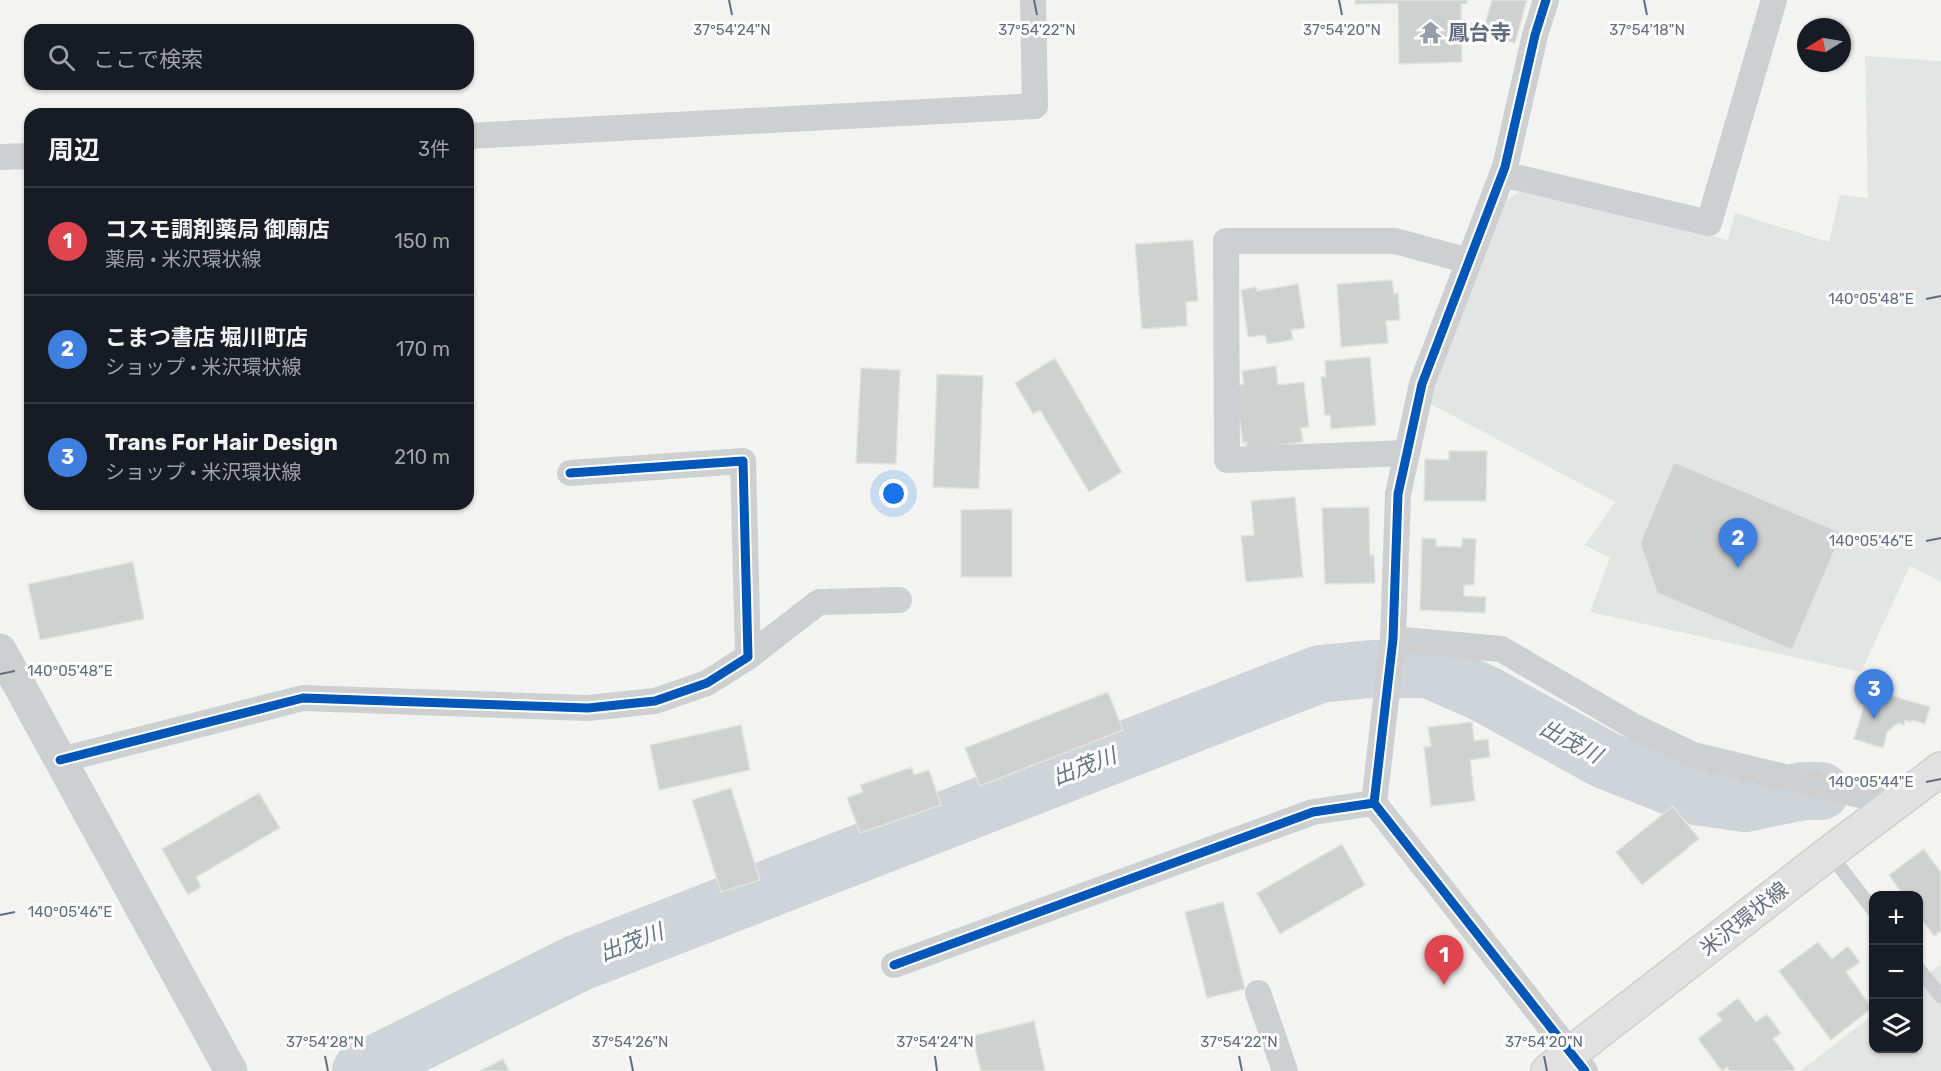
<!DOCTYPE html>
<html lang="ja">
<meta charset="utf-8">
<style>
:root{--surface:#171b24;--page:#242831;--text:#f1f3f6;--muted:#9ea1a6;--line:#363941;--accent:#959caa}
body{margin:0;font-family:Rubik,"Noto Sans JP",sans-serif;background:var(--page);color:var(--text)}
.controls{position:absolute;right:18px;bottom:18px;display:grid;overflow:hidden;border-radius:12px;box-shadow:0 2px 4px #0004}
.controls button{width:54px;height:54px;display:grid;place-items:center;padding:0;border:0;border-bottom:2px solid var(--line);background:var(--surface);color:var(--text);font:30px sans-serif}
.compass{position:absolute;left:1797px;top:18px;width:54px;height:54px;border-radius:50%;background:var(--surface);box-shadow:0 2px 4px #0004;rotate:259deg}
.you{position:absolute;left:894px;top:494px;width:21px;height:21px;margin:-15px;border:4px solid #fff;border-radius:50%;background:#1a73e8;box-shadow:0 0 0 9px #1a73e833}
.badge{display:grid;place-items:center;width:39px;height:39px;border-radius:50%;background:var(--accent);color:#fff;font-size:20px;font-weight:700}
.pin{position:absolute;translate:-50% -50px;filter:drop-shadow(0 2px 3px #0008)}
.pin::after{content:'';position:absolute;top:32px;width:21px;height:18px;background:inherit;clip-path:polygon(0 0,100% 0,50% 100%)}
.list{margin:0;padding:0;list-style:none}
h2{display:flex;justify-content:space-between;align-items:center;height:78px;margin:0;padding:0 24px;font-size:26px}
h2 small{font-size:20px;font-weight:400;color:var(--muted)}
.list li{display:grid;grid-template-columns:39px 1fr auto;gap:18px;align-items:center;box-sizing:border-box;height:108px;padding:0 24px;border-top:2px solid var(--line)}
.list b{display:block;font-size:22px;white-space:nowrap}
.list p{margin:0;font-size:20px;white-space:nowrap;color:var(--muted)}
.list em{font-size:20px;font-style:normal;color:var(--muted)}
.icon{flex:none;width:33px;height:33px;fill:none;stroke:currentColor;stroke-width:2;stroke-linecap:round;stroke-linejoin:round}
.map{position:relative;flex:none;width:1941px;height:1071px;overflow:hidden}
.search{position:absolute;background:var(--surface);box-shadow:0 2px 4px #0004;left:24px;top:24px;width:450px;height:66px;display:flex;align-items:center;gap:15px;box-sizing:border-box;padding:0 21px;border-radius:18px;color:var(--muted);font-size:22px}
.panel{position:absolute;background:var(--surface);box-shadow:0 2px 4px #0004;left:24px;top:108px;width:450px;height:402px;border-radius:18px}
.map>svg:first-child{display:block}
.built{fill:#e3e4e4}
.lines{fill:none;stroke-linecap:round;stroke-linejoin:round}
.river{stroke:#cfd4d8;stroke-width:58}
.building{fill:#cfd1d1;stroke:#e2e3e1;stroke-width:1.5}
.secondary-casing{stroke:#cfd1d1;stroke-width:36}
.service{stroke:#cecfd0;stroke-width:14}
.minor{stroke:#cecfd0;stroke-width:26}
.tertiary{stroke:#cecfd0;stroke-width:33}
.secondary{stroke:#e1e1e2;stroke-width:33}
.cycleway-casing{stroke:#fff;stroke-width:13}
.cycleway{stroke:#0057b8;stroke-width:9}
.ticks{fill:none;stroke:#626d83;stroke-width:2}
.labels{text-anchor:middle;stroke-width:6;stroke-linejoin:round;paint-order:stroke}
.poi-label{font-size:21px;font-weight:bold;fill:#626d83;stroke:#fff;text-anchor:start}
.street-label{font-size:21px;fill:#626d83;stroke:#fff}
.water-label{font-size:22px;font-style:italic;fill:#637587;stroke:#fff}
.ticks-label{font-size:15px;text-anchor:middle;fill:#626d83;stroke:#fff;stroke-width:6;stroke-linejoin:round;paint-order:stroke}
</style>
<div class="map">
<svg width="1941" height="1071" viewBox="0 0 1941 1071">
<rect width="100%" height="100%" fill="#f3f4f1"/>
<path class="built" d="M 1865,56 L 1941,61 L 1941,582 L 1910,566 L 1861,672 L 1590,612 L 1610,558 L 1585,545 L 1615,502 L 1429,403 L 1504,202 L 1526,187 L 1728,240 L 1735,213 L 1829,242 L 1840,195 L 1868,198 Z
M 1941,964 L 1941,1071 L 1800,1071 L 1873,1015 L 1874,1048 L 1918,1048 L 1919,981 Z"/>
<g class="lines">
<path class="river" d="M 361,1071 L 578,963 L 1320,674 L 1371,669 L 1428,669 L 1483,693 L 1605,760 L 1696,796 L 1745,803 L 1803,791 L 1821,791"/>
</g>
<path class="building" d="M 1355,0 L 1467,0 L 1467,4 L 1461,4 L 1462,62 L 1399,64 L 1398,3 L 1355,4 Z
M 1492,0 L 1527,0 L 1515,43 L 1488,36 L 1491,28 L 1484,27 Z
M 1193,240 L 1198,301 L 1186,302 L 1187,326 L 1142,329 L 1135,244 Z
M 1392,280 L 1394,294 L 1398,293 L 1400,320 L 1386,321 L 1388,343 L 1341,347 L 1337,284 Z
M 1298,284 L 1305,328 L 1291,330 L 1293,340 L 1267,344 L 1265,335 L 1248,337 L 1241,290 L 1256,287 L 1257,291 Z
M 1370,357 L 1376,425 L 1331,429 L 1330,415 L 1325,415 L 1321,377 L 1326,377 L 1325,361 Z
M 1055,358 L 1122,472 L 1089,492 L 1040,410 L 1033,414 L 1015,383 Z
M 1276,366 L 1278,385 L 1304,382 L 1309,427 L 1301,428 L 1303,442 L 1247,450 L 1246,442 L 1243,443 L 1235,386 L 1244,384 L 1242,371 Z
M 861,368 L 900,370 L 896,464 L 856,463 Z
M 937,374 L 983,376 L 979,489 L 933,487 Z
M 1449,451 L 1487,451 L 1486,501 L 1424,501 L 1425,459 L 1449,460 Z
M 1674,462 L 1842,533 L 1792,650 L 1657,593 L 1640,543 Z
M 1295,497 L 1303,577 L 1246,582 L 1241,536 L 1254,535 L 1251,501 Z
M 1369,507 L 1370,555 L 1374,555 L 1375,583 L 1325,584 L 1322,508 Z
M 1012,509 L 1012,577 L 961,577 L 961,510 Z
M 1422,538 L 1436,539 L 1436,546 L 1462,547 L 1462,538 L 1476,539 L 1474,585 L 1464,585 L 1464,596 L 1486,597 L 1485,613 L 1420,610 Z
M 133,562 L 144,619 L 40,640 L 28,584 Z
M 1869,689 L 1930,707 L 1925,724 L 1912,720 L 1911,722 L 1905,720 L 1904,725 L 1898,723 L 1887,732 L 1883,748 L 1854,739 Z
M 1108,692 L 1123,730 L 980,786 L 965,748 Z
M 1472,722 L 1474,741 L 1488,739 L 1490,757 L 1470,760 L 1475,801 L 1431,806 L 1424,747 L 1431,746 L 1428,727 Z
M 741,725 L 750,770 L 659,790 L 650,745 Z
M 912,767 L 914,775 L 929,770 L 941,805 L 860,833 L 847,798 L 863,792 L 860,785 Z
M 731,788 L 760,880 L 721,892 L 692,800 Z
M 259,793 L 280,828 L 196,877 L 201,887 L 188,895 L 162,849 Z
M 1673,806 L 1699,839 L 1642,885 L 1616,852 Z
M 1342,844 L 1365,885 L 1280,934 L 1257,893 Z
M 1924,849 L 1941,873 L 1941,931 L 1934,936 L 1918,915 L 1918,896 L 1904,896 L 1889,875 Z
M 1223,902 L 1245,989 L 1207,998 L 1185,912 Z
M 1818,942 L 1832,959 L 1848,946 L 1860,962 L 1846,972 L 1872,1008 L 1831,1040 L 1779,971 Z
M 1738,998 L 1756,1022 L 1767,1014 L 1781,1033 L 1773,1039 L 1795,1069 L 1792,1071 L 1730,1071 L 1727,1067 L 1722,1071 L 1698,1039 L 1722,1020 L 1717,1014 Z
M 1034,1021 L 1045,1071 L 981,1071 L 972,1036 Z
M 503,1059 L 509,1071 L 480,1071 Z"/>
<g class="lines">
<defs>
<path id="secondary" d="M 1548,1071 L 1829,853 L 1941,769"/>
</defs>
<use href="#secondary" class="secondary-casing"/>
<path class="service" d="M 1829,853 L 1874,911
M 1918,968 L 1941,997"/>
<path class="minor" d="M 468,136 L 1035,106 L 1033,0
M 0,157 L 30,156
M 1502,174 L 1709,223 L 1774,0
M 1407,453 L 1227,460 L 1226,241 L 1395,241 L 1469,261
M 1393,639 L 1501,649 L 1633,726 L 1693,755 L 1894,803
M 748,657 L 819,602 L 899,600
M 60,760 L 303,698 L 588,708 L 655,701 L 707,683 L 748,657 L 743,461 L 570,473
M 1374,803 L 1393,639 L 1398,494 L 1407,453 L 1422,384 L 1505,167 L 1535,35 L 1546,0
M 894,965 L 1313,812 L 1374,803 L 1585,1071
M 1258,993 L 1285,1071"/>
<path class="tertiary" d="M 0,650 L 231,1071"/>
<use href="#secondary" class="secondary"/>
<defs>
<path id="cycleway" d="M 60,760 L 303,698 L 588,708 L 655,701 L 707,683 L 748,657 L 743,461 L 570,473
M 1374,803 L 1393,639 L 1398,494 L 1407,453 L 1422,384 L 1505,167 L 1535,35 L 1546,0
M 894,965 L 1313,812 L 1374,803 L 1585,1071"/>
</defs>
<use href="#cycleway" class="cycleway-casing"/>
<use href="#cycleway" class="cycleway"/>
</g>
<path class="ticks" d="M 729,0 L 732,15M 1034,0 L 1037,15M 1339,0 L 1342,15M 1644,0 L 1647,15M 1926,299 L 1941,296M 1926,541 L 1941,538M 0,674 L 15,671M 1926,782 L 1941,779M 0,915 L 15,912M 325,1056 L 328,1071M 630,1056 L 633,1071M 935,1056 L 937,1071M 1239,1056 L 1242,1071M 1544,1056 L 1547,1071"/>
<defs>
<symbol id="temple-bare" viewBox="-9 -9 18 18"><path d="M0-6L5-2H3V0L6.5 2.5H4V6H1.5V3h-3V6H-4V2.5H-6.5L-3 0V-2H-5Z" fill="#959caa" stroke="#fff" stroke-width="2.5" paint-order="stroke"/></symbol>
</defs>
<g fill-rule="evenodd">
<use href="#temple-bare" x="1414" y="16" width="33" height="33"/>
</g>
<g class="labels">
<g class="poi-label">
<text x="1448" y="40">鳳台寺</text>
</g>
<g class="street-label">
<text transform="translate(1744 919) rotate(-38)" y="7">米沢環状線</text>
</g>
<g class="water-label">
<text transform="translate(1571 741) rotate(28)" y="8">出茂川</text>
<text transform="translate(1084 766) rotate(-21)" y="8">出茂川</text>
<text transform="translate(631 942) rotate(-21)" y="8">出茂川</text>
</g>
</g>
<g class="ticks-label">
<text x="1037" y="35">37°54'22"N</text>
<text x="1342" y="35">37°54'20"N</text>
<text x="732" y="35">37°54'24"N</text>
<text x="1647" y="35">37°54'18"N</text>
<text x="1871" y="304">140°05'48"E</text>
<text x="1871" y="546">140°05'46"E</text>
<text x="70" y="676">140°05'48"E</text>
<text x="1871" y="787">140°05'44"E</text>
<text x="70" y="917">140°05'46"E</text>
<text x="325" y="1047">37°54'28"N</text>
<text x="630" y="1047">37°54'26"N</text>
<text x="935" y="1047">37°54'24"N</text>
<text x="1239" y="1047">37°54'22"N</text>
<text x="1544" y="1047">37°54'20"N</text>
</g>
</svg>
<div class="controls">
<button>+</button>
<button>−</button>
<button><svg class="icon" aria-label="layers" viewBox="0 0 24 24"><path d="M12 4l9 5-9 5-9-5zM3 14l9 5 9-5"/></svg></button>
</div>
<svg class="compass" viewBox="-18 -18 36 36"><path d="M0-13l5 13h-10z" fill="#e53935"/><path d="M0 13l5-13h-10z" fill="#9ea1a6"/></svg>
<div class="you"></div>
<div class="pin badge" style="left:1444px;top:985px;background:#e0444e">1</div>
<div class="pin badge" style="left:1738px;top:568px;background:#3f7fe0">2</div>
<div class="pin badge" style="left:1874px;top:719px;background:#3f7fe0">3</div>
<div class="search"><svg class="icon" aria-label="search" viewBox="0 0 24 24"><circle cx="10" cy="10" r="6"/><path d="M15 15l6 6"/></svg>ここで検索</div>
<section class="panel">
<h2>周辺<small>3件</small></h2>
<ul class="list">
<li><span class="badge" style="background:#e0444e">1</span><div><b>コスモ調剤薬局 御廟店</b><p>薬局 · 米沢環状線</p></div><em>150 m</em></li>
<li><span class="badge" style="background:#3f7fe0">2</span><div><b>こまつ書店 堀川町店</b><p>ショップ · 米沢環状線</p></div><em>170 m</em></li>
<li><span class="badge" style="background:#3f7fe0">3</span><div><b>Trans For Hair Design</b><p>ショップ · 米沢環状線</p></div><em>210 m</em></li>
</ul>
</section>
</div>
